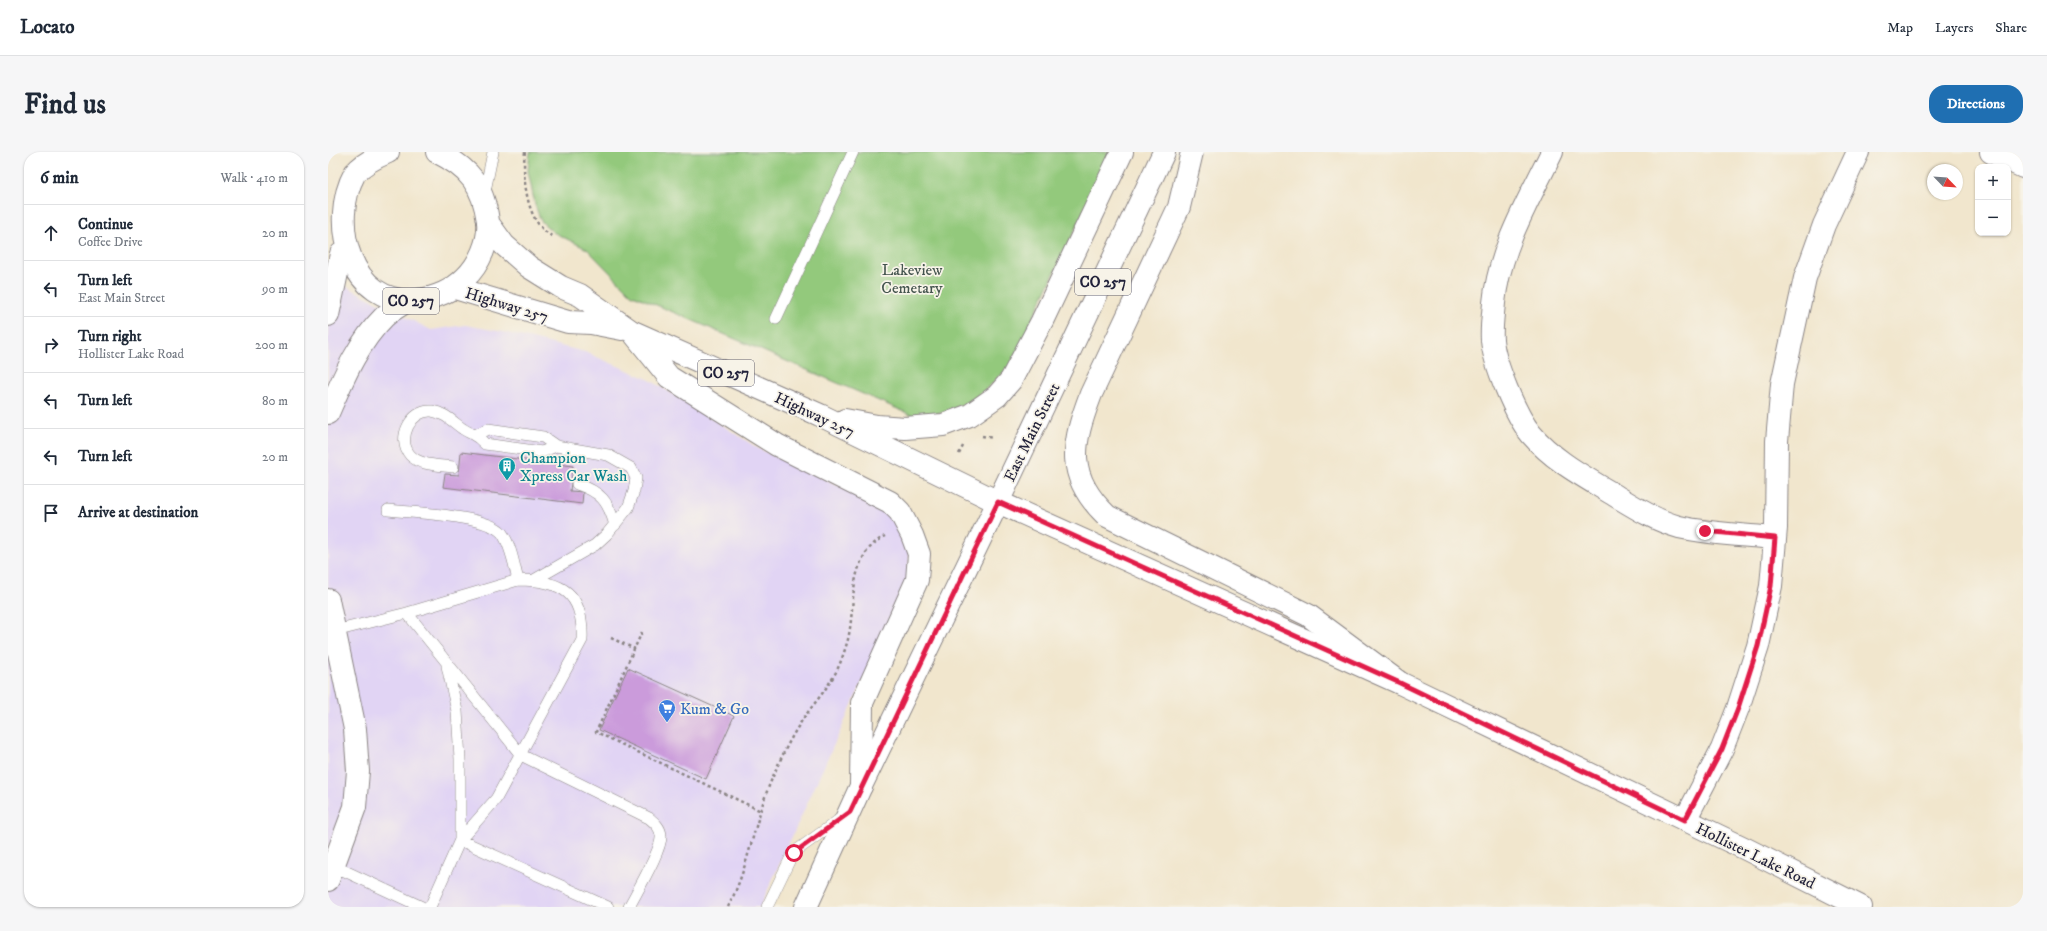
<!DOCTYPE html>
<meta charset="utf-8">
<style>
:root{--surface:#fff;--page:#f6f6f7;--text:#1f2937;--muted:#747a83;--line:#e0e1e3;--accent:#1f6fb2}
body{margin:0;font-family:"IM FELL DW Pica",serif;background:var(--page);color:var(--text)}
.controls{position:absolute;right:12px;top:12px;display:grid;overflow:hidden;border-radius:8px;box-shadow:0 1px 3px #0004}
.controls button{width:36px;height:36px;display:grid;place-items:center;padding:0;border:0;border-bottom:1px solid var(--line);background:var(--surface);color:var(--text);font:20px sans-serif}
.compass{position:absolute;left:1599px;top:12px;width:36px;height:36px;border-radius:50%;background:var(--surface);box-shadow:0 1px 3px #0004;rotate:115deg}
.stop{position:absolute;width:12px;height:12px;margin:-9px;border:3px solid #e11d48;border-radius:50%;background:#fff}
.stop.end{background:#e11d48;border-color:#fff;box-shadow:0 1px 4px #0008}
.list{margin:0;padding:0;list-style:none}
h2{display:flex;justify-content:space-between;align-items:center;height:52px;margin:0;padding:0 16px;font-size:17px}
h2 small{font-size:13px;font-weight:400;color:var(--muted)}
.list li{display:grid;grid-template-columns:26px 1fr auto;gap:12px;align-items:center;box-sizing:border-box;height:56px;padding:0 16px;border-top:1px solid var(--line)}
.list b{display:block;font-size:15px;white-space:nowrap}
.list p{margin:0;font-size:13px;white-space:nowrap;color:var(--muted)}
.list em{font-size:13px;font-style:normal;color:var(--muted)}
.icon{flex:none;width:22px;height:22px;fill:none;stroke:currentColor;stroke-width:2;stroke-linecap:round;stroke-linejoin:round}
.map{position:relative;flex:none;width:1695px;height:755px;overflow:hidden;border-radius:16px}
header{display:flex;align-items:center;gap:24px;box-sizing:border-box;height:56px;padding:0 20px;background:var(--surface);border-bottom:1px solid var(--line)}
header strong{font-size:19px}
nav{display:flex;gap:22px;margin-inline-start:auto;font-size:14px}
.intro{display:flex;align-items:center;justify-content:space-between;box-sizing:border-box;height:96px;padding:0 24px}
h1{margin:0;font-size:28px}
.button{padding:10px 18px;border-radius:16px;background:var(--accent);color:#fff;font-size:14px;font-weight:700}
main{display:flex;gap:24px;padding:0 24px}
aside{flex:1;background:var(--surface);border-radius:16px;box-shadow:0 1px 3px #0004}
.map>svg:first-child{display:block}
.built{fill:#e1d4f4}
.green{fill:#93c97b;stroke:#5a765b}
.building{fill:#cb9bdb}
.lines{fill:none;stroke-linecap:round;stroke-linejoin:round}
.lane-casing{stroke:#8a8484;stroke-width:12}
.street-casing{stroke:#8a8484;stroke-width:24}
.secondary-casing{stroke:#8a8484;stroke-width:24}
.primary-casing{stroke:#8a8484;stroke-width:24}
.path{stroke:#8a8484;stroke-width:2.5;stroke-dasharray:3 3;stroke-linecap:butt}
.lane{stroke:#fff;stroke-width:11}
.street{stroke:#fff;stroke-width:22}
.secondary{stroke:#fff;stroke-width:22}
.primary{stroke:#fff;stroke-width:22}
.route{stroke:#e11d48;stroke-width:5}
.labels{text-anchor:middle;stroke-width:3.5;stroke-linejoin:round;paint-order:stroke}
.shield{fill:#f7f3e8;stroke:#62616f;stroke-width:1}
.shield-label{font-size:15px;font-weight:bold;fill:#22223b}
.park-label{font-size:16px;fill:#44544e;stroke:#f7f3e8}
.street-label{font-size:16px;fill:#22223b;stroke:#f7f3e8}
.culture-label{font-size:16px;fill:#0d838f;stroke:#f7f3e8;text-anchor:start}
.shop-label{font-size:16px;fill:#366cbe;stroke:#f7f3e8;text-anchor:start}
</style>
<header>
<strong>Locato</strong>
<nav><a>Map</a><a>Layers</a><a>Share</a></nav>
</header>
<div class="intro"><h1>Find us</h1><a class="button">Directions</a></div>
<main>
<aside>
<h2>6 min<small>Walk · 410 m</small></h2>
<ul class="list">
<li><svg class="icon" aria-label="ahead" viewBox="0 0 24 24"><path d="M12 20V5M6 11l6-6 6 6"/></svg><div><b>Continue</b><p>Coffee Drive</p></div><em>20 m</em></li>
<li><svg class="icon" aria-label="left" viewBox="0 0 24 24"><path d="M17 20v-9H6M10 6l-5 5 5 5"/></svg><div><b>Turn left</b><p>East Main Street</p></div><em>90 m</em></li>
<li><svg class="icon" aria-label="right" viewBox="0 0 24 24"><path d="M7 20v-9h11M14 6l5 5-5 5"/></svg><div><b>Turn right</b><p>Hollister Lake Road</p></div><em>200 m</em></li>
<li><svg class="icon" aria-label="left" viewBox="0 0 24 24"><path d="M17 20v-9H6M10 6l-5 5 5 5"/></svg><div><b>Turn left</b></div><em>80 m</em></li>
<li><svg class="icon" aria-label="left" viewBox="0 0 24 24"><path d="M17 20v-9H6M10 6l-5 5 5 5"/></svg><div><b>Turn left</b></div><em>20 m</em></li>
<li><svg class="icon" aria-label="arrive" viewBox="0 0 24 24"><path d="M6 21V4h12l-3 4 3 4H6"/></svg><div><b>Arrive at destination</b></div></li>
</ul>
</aside>
<div class="map">
<svg width="1695" height="755" viewBox="0 0 1695 755">
<rect width="100%" height="100%" fill="#f7f3e8"/>
<filter id="ink" filterUnits="userSpaceOnUse"><feTurbulence type="fractalNoise" baseFrequency=".025" numOctaves="2"/><feDisplacementMap in="SourceGraphic" scale="8" xChannelSelector="R" yChannelSelector="G"/><feConvolveMatrix kernelMatrix="1 2 1 2 8 2 1 2 1" color-interpolation-filters="sRGB"/></filter>
<filter id="wash" filterUnits="userSpaceOnUse"><feTurbulence type="fractalNoise" baseFrequency=".012" numOctaves="4" result="noise"/><feDisplacementMap in="SourceGraphic" scale="16" xChannelSelector="R" yChannelSelector="G"/><feGaussianBlur stdDeviation="0.9" result="paint"/><feColorMatrix in="noise" values="0 0 0 0 0 0 0 0 0 0 0 0 0 0 0 0 0 1.4 0 .05"/><feComposite in="paint" operator="in"/></filter>
<g filter="url(#wash)">
<rect width="100%" height="100%" fill="#f1e6cd"/>
<path class="built" d="M 0,125 L 103,178 L 137,173 L 175,180 L 257,200 L 320,227 L 360,251 L 431,297 L 534,344 L 557,358 L 582,391 L 580,430 L 432,755 L 0,755 Z"/>
<path class="green" d="M 202,0 L 784,0 L 682,214 C 664,233 644,252 617,260 C 608,262 596,262 586,264 L 303,142 L 259,97 L 225,80 L 213,69 L 207,53 L 200,19 Z"/>
<g id="blocks">
<path class="building" d="M 133,300 L 245,314 L 242,339 L 255,340 L 254,352 L 115,335 L 117,322 L 131,323 Z
M 300,516 L 406,564 L 378,627 L 271,578 Z"/>
</g>
</g>
<g filter="url(#ink)">
<use href="#blocks" fill-opacity="0" stroke="#8a8484" stroke-width="1"/>
<g class="lines">
<defs>
<path id="lane" d="M 156,44 L 165,0
M 448,167 L 525,0
M 149,282 L 160,277 L 215,285 L 228,294 L 280,303 L 303,316 L 308,326 L 306,339 L 300,356 L 279,382 L 267,393 L 206,428
M 125,315 C 112,313 92,314 82,303 C 68,287 83,257 104,259 C 117,261 125,270 135,277 C 146,284 147,281 157,292 L 214,300 L 228,294
M 249,332 C 273,340 280,349 287,373
M 60,358 C 84,361 159,363 174,381 C 183,393 186,413 190,428
M 79,461 L 193,603 L 321,666 C 327,671 332,675 333,683 C 335,696 308,741 301,755
M 3,480 L 79,461 L 190,428 C 234,428 256,441 254,488 L 168,647 L 132,688 L 102,755
M 119,514 L 129,559 L 132,607 L 132,688 L 280,755
M 6,714 L 94,755
M 439,755 L 465,701 L 515,665"/>
<path id="street" d="M 1224,0 C 1201,48 1171,97 1166,151 C 1165,163 1163,176 1164,188 C 1166,211 1188,264 1203,282 C 1225,308 1255,324 1283,341 C 1305,354 1326,368 1351,375 C 1382,382 1415,383 1447,386
M 1663,0 L 1695,15
M 0,163 L 13,102
M 0,261 C 15,227 29,192 56,165 C 62,159 71,154 79,149
M 0,448 L 27,577 L 30,619 L 27,655 L 0,728
M 1357,668 L 1394,597 L 1410,556 L 1430,494 L 1443,434 L 1448,376 L 1449,289 L 1454,232 L 1477,126 L 1496,73 L 1530,0"/>
<path id="secondary" d="M 478,755 L 533,634 L 670,350 L 1072,531 L 1418,697 L 1533,755"/>
<path id="primary" d="M 60,0 C 48,5 36,11 27,21 C 0,70 22,155 89,148 C 108,146 123,140 137,126 C 151,113 162,89 160,69 C 155,33 141,16 109,0
M 864,0 L 851,55 L 763,242 C 744,292 737,324 779,364 L 980,463 L 1072,531
M 160,71 L 176,93 L 201,115 L 233,135 L 252,143 L 303,179 L 492,263 L 670,350 L 836,0
M 127,136 L 240,170 L 263,171 L 294,177
M 307,183 L 341,225 L 449,293 L 562,350 L 572,360 L 584,383 L 591,402 L 589,428 L 534,551 L 533,634
M 517,268 L 549,274 L 577,276 L 615,273 L 642,263 L 669,244 L 683,228 L 714,169 L 794,0"/>
</defs>
<use href="#lane" class="lane-casing"/>
<use href="#street" class="street-casing"/>
<use href="#secondary" class="secondary-casing"/>
<use href="#primary" class="primary-casing"/>
<path class="path" d="M 197,0 C 194,20 198,60 213,75 C 216,79 221,82 225,85
M 654,284 L 665,286
M 631,302 L 636,292
M 314,480 L 268,580 L 433,659
M 283,486 L 307,497
M 400,755 C 421,715 426,670 443,629 C 452,608 462,586 475,567 C 484,554 494,543 502,530 C 510,519 515,504 519,491 C 529,456 517,405 557,384"/>
<use href="#lane" class="lane"/>
<use href="#street" class="street"/>
<use href="#secondary" class="secondary"/>
<use href="#primary" class="primary"/>
</g>
</g>
<g class="lines" filter="url(#ink)">
<path class="route" d="M 466,701 L 522,660 L 670,350 L 1072,531 L 1357,668 L 1394,597 L 1410,556 L 1430,494 L 1443,434 L 1447,386 L 1377,379"/>
</g>
<defs>
<symbol id="building-pin" viewBox="-11 -11 22 30"><path d="M0 17L-7.5 6A9.5 9.5 0 1 1 7.5 6Z" fill="#0f9aa8" stroke="#f7f3e8"/><path d="M-4-6H4V6H1V3H-1V6H-4ZM-2.5-4.3h1.7v1.8h-1.7ZM.8-4.3h1.7v1.8H.8ZM-2.5-1h1.7V.8h-1.7ZM.8-1h1.7V.8H.8Z" fill="#fff"/></symbol>
<symbol id="supermarket-pin" viewBox="-11 -11 22 30"><path d="M0 17L-7.5 6A9.5 9.5 0 1 1 7.5 6Z" fill="#3f7fe0" stroke="#f7f3e8"/><path d="M-6-5.5h2.5l.6 2H6L4.5 2H-2.5L-4.4-4H-6ZM-1.5 3.2a1.3 1.3 0 1 0 .1 0ZM3 3.2a1.3 1.3 0 1 0 .1 0Z" fill="#fff"/></symbol>
</defs>
<g fill-rule="evenodd">
<use href="#building-pin" x="169" y="304" width="20" height="27"/>
<use href="#supermarket-pin" x="329" y="546" width="20" height="27"/>
</g>
<g class="labels">
<g class="shield">
<rect x="747" y="117" width="56" height="26" rx="3"/>
<rect x="55" y="136" width="56" height="26" rx="3"/>
<rect x="370" y="208" width="56" height="26" rx="3"/>
</g>
<g class="shield-label">
<text x="775" y="135">CO 257</text>
<text x="83" y="154">CO 257</text>
<text x="398" y="226">CO 257</text>
</g>
<g class="park-label">
<text x="584" y="123">Lakeview<tspan x="584" dy="18">Cemetary</tspan></text>
</g>
<g class="street-label">
<text transform="translate(179 152) rotate(17)" y="6">Highway 257</text>
<text transform="translate(487 262) rotate(25)" y="6">Highway 257</text>
<text transform="translate(703 280) rotate(-64)" y="6">East Main Street</text>
<text transform="translate(1428 703) rotate(26)" y="6">Hollister Lake Road</text>
</g>
<g class="culture-label">
<text x="192" y="311">Champion<tspan x="192" dy="18">Xpress Car Wash</tspan></text>
</g>
<g class="shop-label">
<text x="352" y="562">Kum &amp; Go</text>
</g>
</g>
</svg>
<div class="controls">
<button>+</button>
<button>−</button>
</div>
<svg class="compass" viewBox="-18 -18 36 36"><path d="M0-13l5 13h-10z" fill="#e53935"/><path d="M0 13l5-13h-10z" fill="#747a83"/></svg>
<div class="stop" style="left:466px;top:701px"></div>
<div class="stop end" style="left:1377px;top:379px"></div>
</div>
</main>
